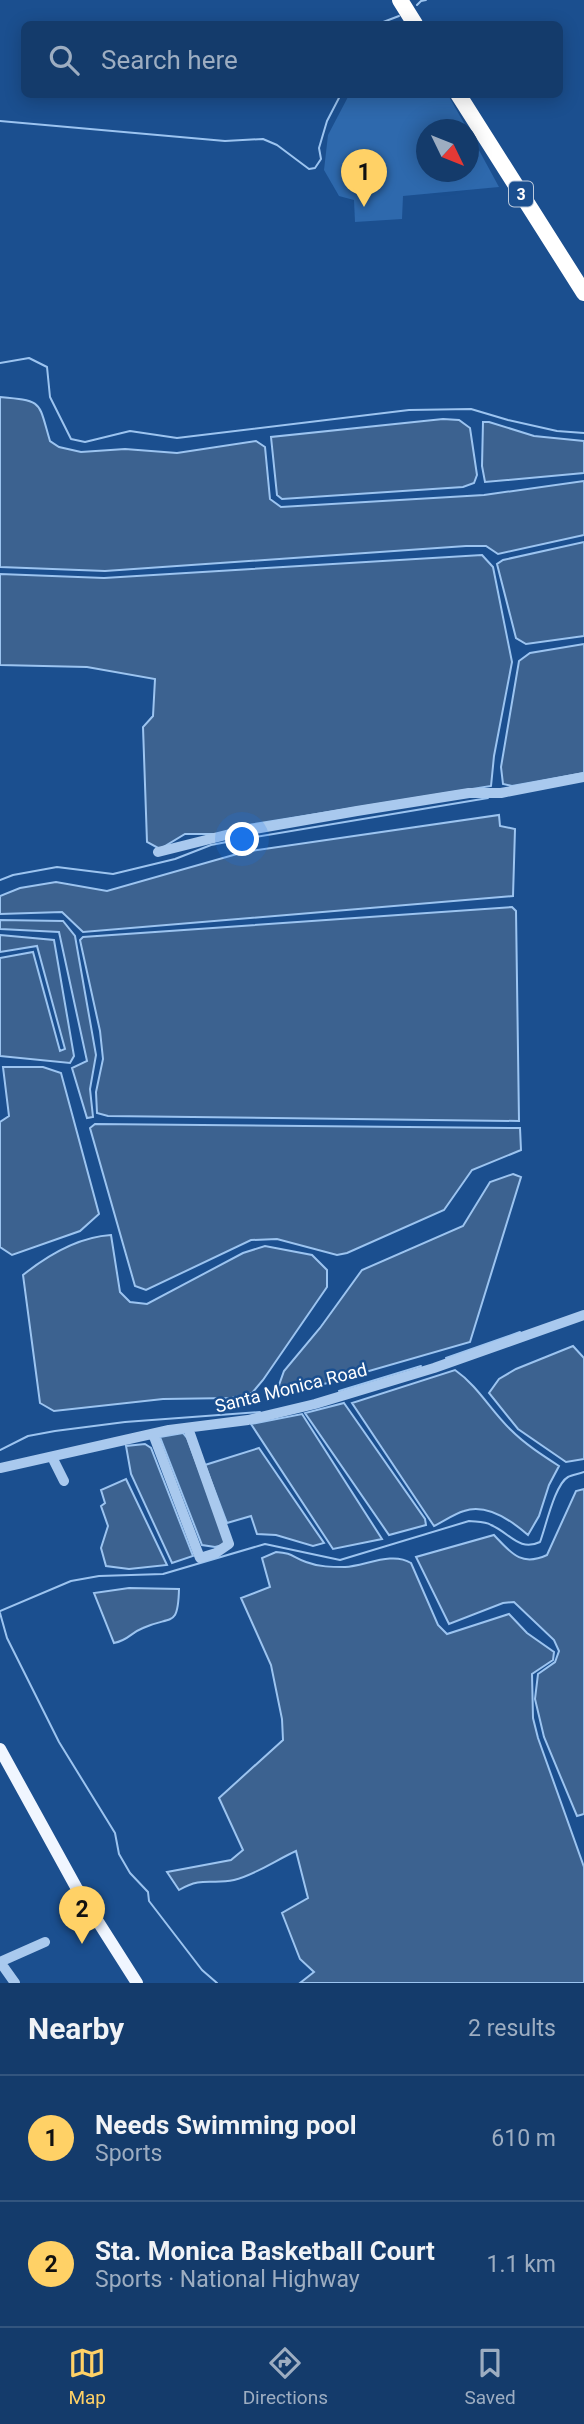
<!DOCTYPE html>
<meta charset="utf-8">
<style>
:root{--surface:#143b6b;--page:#214673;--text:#f1f3f6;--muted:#9dadc1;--line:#33557e;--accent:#ffd166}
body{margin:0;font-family:Roboto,sans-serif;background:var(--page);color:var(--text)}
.compass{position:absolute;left:416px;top:119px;width:63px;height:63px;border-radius:50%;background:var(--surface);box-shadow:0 4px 18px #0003;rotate:133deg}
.you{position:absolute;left:243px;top:840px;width:24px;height:24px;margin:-18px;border:5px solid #fff;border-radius:50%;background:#1a73e8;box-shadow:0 0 0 10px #1a73e833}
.badge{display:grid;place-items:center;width:46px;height:46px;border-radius:50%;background:var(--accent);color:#111;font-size:23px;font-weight:700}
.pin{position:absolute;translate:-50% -58px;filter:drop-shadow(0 2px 4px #0008)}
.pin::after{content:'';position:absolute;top:37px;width:24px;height:21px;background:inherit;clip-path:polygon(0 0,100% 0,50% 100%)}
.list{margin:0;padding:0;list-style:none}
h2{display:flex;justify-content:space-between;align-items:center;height:91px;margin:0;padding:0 28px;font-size:30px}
h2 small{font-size:23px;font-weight:400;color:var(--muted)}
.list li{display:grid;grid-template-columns:46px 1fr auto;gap:21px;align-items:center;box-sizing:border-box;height:126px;padding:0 28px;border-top:2px solid var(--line)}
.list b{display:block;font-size:26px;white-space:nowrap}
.list p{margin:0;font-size:23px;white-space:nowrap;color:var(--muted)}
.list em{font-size:23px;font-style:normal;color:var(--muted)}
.icon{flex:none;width:38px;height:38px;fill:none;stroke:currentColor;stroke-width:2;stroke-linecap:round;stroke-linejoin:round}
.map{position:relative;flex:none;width:584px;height:1983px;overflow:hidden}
.search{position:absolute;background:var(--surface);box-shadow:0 4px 18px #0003;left:21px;right:21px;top:21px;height:77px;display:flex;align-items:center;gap:18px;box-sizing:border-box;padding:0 24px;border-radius:10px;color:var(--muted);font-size:26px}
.sheet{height:343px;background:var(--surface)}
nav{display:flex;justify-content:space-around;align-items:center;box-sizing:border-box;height:98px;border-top:2px solid var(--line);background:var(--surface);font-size:19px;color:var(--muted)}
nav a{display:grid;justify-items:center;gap:4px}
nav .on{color:var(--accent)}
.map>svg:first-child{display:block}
.green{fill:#2e69ad}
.water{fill:#3c6290;stroke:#9cc4f0;stroke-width:2}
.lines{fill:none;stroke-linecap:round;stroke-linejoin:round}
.stream{stroke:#9cc4f0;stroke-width:2}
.minor{stroke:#a9c9ee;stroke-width:10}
.major{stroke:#f0f6ff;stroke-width:12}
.highway{stroke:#fff;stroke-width:16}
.labels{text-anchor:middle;stroke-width:5;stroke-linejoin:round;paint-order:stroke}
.shield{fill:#1b4f8f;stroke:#bbcadd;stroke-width:2}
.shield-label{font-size:16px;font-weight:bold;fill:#fff}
.street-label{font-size:18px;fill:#fff;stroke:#1b4f8f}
</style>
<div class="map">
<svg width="584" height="1983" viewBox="0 0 584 1983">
<rect width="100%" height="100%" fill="#1b4f8f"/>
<path class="green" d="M 349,95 L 448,95 L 468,130 L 426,130 L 426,172 L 468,172 L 468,130 L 499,187 L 403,196 L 402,219 L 355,222 L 354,200 L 339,196 L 324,170 L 328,135 Z"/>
<path class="water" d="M 0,397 C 44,401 38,401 50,441 L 59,447 L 81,452 L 125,449 L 177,453 L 256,441 L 265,447 L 270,499 L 281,507 L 484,495 L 584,481 L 584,535 L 498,554 L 486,546 L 466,546 L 105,571 L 0,567 Z
M 443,419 L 459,420 L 470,428 L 477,475 L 474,483 L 463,487 L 282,499 L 277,495 L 271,437 Z
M 489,422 L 534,436 L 584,441 L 584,473 L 485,482 L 482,466 L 483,422 Z
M 584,542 L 584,636 L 526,644 L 516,638 L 497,564 L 503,560 Z
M 482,555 L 493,567 L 512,662 L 494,756 L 491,786 L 236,827 L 221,834 L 185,834 L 160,849 L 147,842 L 143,727 L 153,716 L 155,679 L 87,667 L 0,665 L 0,574 L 104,578 Z
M 584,644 L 584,773 L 512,786 L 503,784 L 501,767 L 519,661 L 530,653 Z
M 499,815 L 500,826 L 515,829 L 513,896 L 83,932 L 62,912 L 0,914 L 0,896 L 20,888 L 56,882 L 107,891 L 244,852 Z
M 512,907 L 516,911 L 519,1121 L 108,1116 L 97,1113 L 96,1092 L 103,1059 L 100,1031 L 80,940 L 83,937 Z
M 0,920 L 63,921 L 75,936 L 96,1055 L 90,1089 L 93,1117 L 87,1118 L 72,1068 L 87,1061 L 59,932 L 0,929 Z
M 0,935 L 54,940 L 74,1056 L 70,1063 L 0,1056 L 0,958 L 33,952 L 60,1051 L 65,1049 L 37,946 L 0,952 Z
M 3,1067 L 43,1067 L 61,1073 L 99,1214 L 80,1231 L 12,1255 L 0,1247 L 0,1122 L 9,1116 Z
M 95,1124 L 520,1128 L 521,1150 L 472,1170 L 444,1210 L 347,1253 L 337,1255 L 277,1239 L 251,1240 L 146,1290 L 135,1286 L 90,1128 Z
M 513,1174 L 521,1177 L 470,1342 L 303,1390 L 285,1390 L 279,1385 L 284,1371 L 320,1328 L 362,1270 L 463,1226 L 490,1182 Z
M 111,1235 L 120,1292 L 130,1302 L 147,1304 L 243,1253 L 265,1246 L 312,1255 L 327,1270 L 327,1287 L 263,1380 L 252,1393 L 232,1398 L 163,1399 L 54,1411 L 40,1403 L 23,1275 C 48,1255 79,1237 111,1235 Z
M 573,1346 L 584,1358 L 584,1459 L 566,1462 L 518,1429 L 489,1393 L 499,1379 L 516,1369 Z
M 455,1370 C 478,1386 491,1411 511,1430 C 525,1444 542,1455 559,1466 L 549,1485 L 539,1516 L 528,1535 C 512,1521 487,1503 464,1511 C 454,1514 444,1521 434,1526 L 352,1403 Z
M 344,1403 L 425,1519 L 426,1525 L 389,1535 L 305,1413 Z
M 302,1414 L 382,1539 L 333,1549 L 251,1424 Z
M 183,1433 L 187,1438 L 227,1544 L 215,1547 L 202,1545 L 160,1437 Z
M 145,1444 L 151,1448 L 193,1556 L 172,1563 L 131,1474 L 126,1446 Z
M 259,1448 L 324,1543 L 313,1546 L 276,1535 L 257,1534 L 251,1516 L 227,1523 L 205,1465 Z
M 126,1479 L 167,1565 L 129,1569 L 106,1566 L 101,1548 L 108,1526 L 101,1506 L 105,1503 L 101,1490 Z
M 584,1489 L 584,1814 L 577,1816 L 544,1737 L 535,1699 L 538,1674 L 555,1662 L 559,1651 L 554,1640 L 514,1602 L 503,1603 L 449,1624 L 416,1557 L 494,1535 C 511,1553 521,1567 547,1555 L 576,1491 Z
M 276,1552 C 293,1553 292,1557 306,1562 C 319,1567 332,1567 345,1567 C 365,1566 392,1551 411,1563 L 438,1625 L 447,1634 L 509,1614 L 527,1633 L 554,1652 L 553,1660 L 532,1674 L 533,1718 L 538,1738 L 584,1867 L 584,1983 L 300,1983 L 314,1972 L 300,1959 L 282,1913 L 308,1898 L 296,1851 C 276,1860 255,1875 234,1880 C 211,1885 203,1876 179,1890 L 167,1872 L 231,1860 L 243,1850 L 219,1798 L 283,1740 L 282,1719 L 271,1665 L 241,1598 L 270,1587 L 262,1558 Z
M 129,1588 L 179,1589 C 178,1629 171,1615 143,1628 C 130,1633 129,1640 114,1643 L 94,1593 Z"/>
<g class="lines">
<path class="stream" d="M 417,5 L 421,1 L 426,0
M 378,24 L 399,16
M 0,121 L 225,141 L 263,139 L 277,145 L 309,169 L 315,168 L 321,159 L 319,148 L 327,121 L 341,94
M 0,363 L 29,358 L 47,367 L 50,397 L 71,439 L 85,442 L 130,431 L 177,438 L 409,410 L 471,409 L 508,420 L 557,431 L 584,433
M 0,880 L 13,875 L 57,867 L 113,874 L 175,859 L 211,845 L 232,841 L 488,798
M 446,1358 L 520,1332
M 339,1391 L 421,1366
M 0,1450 L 28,1436 L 55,1431 L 125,1422 L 260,1412
M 0,1611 L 71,1581 L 99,1576 L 163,1574 L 265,1544 L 340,1560 L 469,1521 C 476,1522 485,1521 491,1525 C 510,1533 519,1552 540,1542 C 546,1526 555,1484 568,1477 C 572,1475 579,1474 584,1472
M 0,1613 L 7,1638 L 59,1742 L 115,1833 L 119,1854 L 130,1873 L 148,1892 L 149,1901 L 202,1970 L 217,1983"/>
<path class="minor" d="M 158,852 L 238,832 L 357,811 L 469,793 L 501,793 L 584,777
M 153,1434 L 200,1558 L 216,1553 L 229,1544 L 188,1428
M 52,1457 L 64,1481
M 0,1468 L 169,1430 L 248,1420 L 315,1404 L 434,1368 L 584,1315
M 15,1983 L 0,1962 L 45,1942"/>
<path class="major" d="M 0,1749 L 76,1887 L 137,1983"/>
<path class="highway" d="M 400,0 L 415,24
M 458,94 L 584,293"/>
</g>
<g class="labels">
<rect class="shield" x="509" y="181.5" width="24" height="25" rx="5"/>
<g class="shield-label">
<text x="521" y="200">3</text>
</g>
<g class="street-label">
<text transform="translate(291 1388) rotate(-14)" y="6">Santa Monica Road</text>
</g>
</g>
</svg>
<svg class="compass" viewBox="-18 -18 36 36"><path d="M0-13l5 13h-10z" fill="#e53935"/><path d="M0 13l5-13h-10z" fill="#9dadc1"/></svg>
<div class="you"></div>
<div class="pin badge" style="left:364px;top:207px">1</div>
<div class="pin badge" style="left:82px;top:1944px">2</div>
<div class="search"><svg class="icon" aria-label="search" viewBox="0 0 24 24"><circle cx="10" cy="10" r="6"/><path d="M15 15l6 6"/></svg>Search here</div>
</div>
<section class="sheet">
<h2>Nearby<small>2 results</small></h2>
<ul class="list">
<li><span class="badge">1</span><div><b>Needs Swimming pool</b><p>Sports</p></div><em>610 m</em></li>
<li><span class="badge">2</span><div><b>Sta. Monica Basketball Court</b><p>Sports · National Highway</p></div><em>1.1 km</em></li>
</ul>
</section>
<nav>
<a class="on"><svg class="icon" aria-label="map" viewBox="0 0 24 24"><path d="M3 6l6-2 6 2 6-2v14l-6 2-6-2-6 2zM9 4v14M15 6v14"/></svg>Map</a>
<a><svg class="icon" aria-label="directions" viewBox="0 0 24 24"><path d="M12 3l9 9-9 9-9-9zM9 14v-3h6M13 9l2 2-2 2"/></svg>Directions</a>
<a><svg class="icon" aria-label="saved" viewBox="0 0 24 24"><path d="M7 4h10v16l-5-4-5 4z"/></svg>Saved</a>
</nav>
